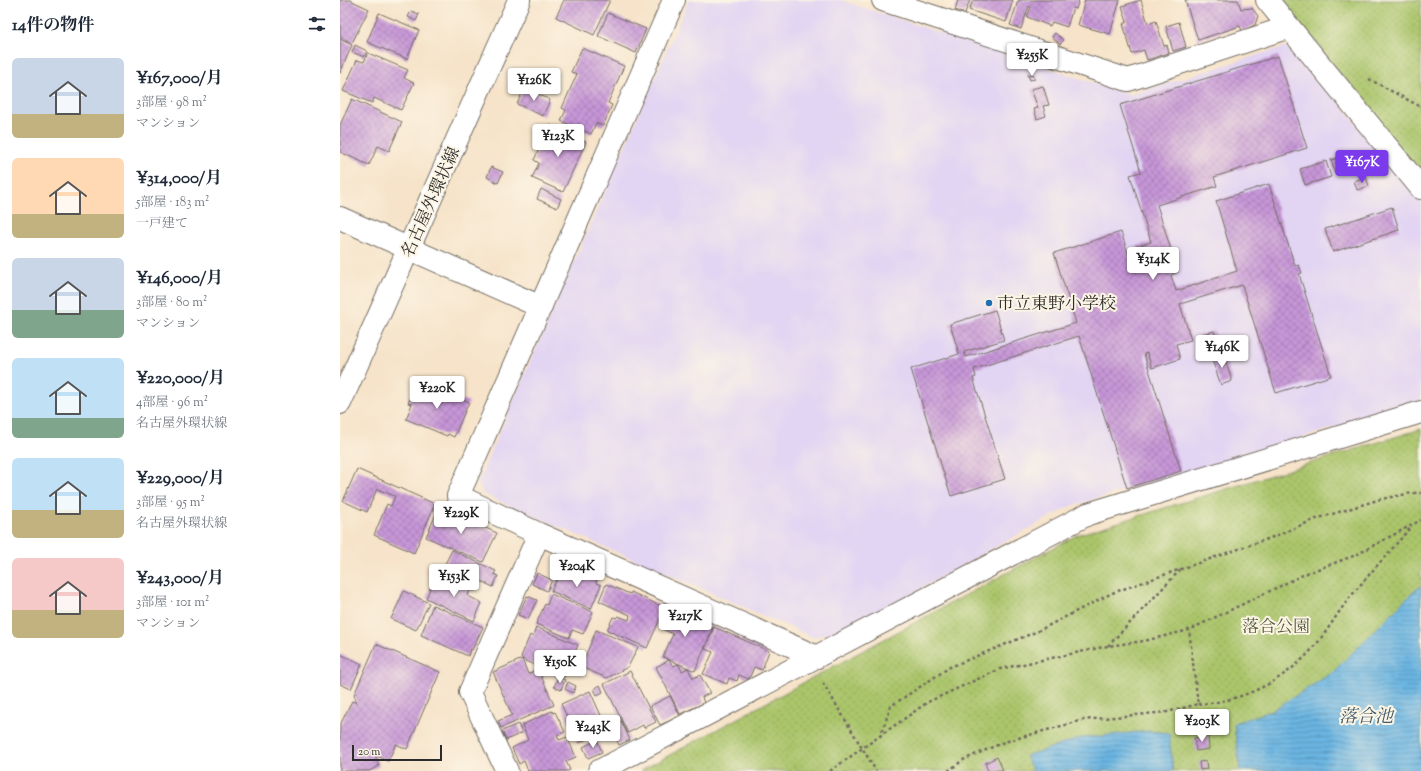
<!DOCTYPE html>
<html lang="ja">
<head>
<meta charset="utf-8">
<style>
  body { margin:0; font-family:"Sorts Mill Goudy","Noto Serif JP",serif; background:#f2f2f3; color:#1f2937; height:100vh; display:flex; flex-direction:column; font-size:15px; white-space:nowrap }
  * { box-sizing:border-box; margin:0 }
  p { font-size:13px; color:#747a83 }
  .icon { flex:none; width:22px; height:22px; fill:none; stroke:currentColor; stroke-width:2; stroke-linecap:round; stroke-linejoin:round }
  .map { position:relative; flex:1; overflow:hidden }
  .panel { display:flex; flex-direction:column; background:#fff; width:340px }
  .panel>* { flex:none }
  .scale { position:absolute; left:12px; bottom:10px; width:90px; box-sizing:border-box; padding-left:4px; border:2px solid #2b2b2b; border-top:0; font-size:11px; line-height:14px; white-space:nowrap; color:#2b2b2b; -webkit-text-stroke:3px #fcf5e5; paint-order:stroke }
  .price { position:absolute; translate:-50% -34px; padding:0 9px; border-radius:4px; background:#fff; color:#222; font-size:13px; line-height:26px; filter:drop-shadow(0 1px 2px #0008) }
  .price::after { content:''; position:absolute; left:50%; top:24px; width:12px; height:9px; margin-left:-6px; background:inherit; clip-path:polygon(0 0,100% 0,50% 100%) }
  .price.active { background:#7c3aed; color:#fff }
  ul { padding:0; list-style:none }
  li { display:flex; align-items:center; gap:12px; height:100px; padding:0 12px }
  li span { display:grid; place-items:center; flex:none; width:112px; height:80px; border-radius:6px; color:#555 }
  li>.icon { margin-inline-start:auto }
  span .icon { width:48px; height:48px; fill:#fffc; stroke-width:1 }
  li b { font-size:17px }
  h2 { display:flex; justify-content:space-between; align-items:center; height:48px; padding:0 12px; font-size:17px }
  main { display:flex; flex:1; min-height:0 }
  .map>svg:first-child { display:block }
  .built { fill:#e2d4f3 }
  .grass { fill:url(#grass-dots); stroke:#6a784b }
  .water { fill:url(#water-rules); stroke:#4a7086 }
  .building { fill:url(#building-cross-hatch) }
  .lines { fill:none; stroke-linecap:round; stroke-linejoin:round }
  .minor-casing { stroke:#726b62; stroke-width:24 }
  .secondary-casing { stroke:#726b62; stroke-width:24 }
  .path { stroke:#726b62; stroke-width:2.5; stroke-dasharray:3 3; stroke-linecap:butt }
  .minor { stroke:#fff; stroke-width:22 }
  .secondary { stroke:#fff; stroke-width:22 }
  .poi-dot { fill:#1f6fb2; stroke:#fcf5e5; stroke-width:1.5 }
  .labels { text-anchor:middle; stroke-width:4; stroke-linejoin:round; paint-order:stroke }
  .street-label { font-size:17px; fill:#2b2b2b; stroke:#fcf5e5 }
  .poi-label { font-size:17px; fill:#2b2b2b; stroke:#fcf5e5; text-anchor:start }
  .park-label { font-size:17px; fill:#51593e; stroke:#fcf5e5 }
  .water-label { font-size:18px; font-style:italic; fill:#415b6b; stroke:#fcf5e5 }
</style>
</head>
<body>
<main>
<section class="panel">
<h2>14件の物件<svg class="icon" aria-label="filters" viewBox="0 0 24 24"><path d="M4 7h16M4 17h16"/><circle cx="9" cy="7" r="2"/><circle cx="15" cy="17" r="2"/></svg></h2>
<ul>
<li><span style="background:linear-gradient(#c9d6e8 70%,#c2b280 0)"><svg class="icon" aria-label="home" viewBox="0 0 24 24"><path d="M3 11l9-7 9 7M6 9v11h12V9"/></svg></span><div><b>¥167,000/月</b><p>3部屋 · 98 m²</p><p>マンション</p></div></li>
<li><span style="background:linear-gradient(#ffd9b3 70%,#c2b280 0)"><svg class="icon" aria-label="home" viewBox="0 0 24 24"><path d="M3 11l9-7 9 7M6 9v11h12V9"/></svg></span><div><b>¥314,000/月</b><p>5部屋 · 183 m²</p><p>一戸建て</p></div></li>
<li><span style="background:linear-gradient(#c9d6e8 65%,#7fa58c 0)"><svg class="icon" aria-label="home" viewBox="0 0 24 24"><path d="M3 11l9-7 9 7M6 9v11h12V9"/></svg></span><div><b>¥146,000/月</b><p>3部屋 · 80 m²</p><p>マンション</p></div></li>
<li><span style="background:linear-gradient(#bfe0f5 75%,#7fa58c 0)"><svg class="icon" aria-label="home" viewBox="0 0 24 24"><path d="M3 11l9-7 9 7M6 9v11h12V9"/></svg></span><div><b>¥220,000/月</b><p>4部屋 · 96 m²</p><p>名古屋外環状線</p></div></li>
<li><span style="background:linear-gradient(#bfe0f5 65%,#c2b280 0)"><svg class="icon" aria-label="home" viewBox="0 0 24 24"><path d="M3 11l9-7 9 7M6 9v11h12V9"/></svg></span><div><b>¥229,000/月</b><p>3部屋 · 95 m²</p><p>名古屋外環状線</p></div></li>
<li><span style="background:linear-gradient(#f6c9c9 65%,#c2b280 0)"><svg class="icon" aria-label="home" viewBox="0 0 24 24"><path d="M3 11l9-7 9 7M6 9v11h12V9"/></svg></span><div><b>¥243,000/月</b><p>3部屋 · 101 m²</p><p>マンション</p></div></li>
</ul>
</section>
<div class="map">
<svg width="1081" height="771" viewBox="0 0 1081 771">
  <defs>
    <pattern id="grass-dots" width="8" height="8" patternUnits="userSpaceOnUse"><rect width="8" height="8" fill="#aac56b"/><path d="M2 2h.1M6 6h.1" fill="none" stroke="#92a95d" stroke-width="1.8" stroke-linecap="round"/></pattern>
    <pattern id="water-rules" width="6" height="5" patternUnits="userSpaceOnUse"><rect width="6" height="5" fill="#6ab5e2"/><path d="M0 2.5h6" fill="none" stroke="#5793b7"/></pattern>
    <pattern id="building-cross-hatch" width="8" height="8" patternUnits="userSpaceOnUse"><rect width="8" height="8" fill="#c796d8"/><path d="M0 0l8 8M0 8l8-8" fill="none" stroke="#a27baf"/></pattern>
  </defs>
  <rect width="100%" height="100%" fill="#fcf5e5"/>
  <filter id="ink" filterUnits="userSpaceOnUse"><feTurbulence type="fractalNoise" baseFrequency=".025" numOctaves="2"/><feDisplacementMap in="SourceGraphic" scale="8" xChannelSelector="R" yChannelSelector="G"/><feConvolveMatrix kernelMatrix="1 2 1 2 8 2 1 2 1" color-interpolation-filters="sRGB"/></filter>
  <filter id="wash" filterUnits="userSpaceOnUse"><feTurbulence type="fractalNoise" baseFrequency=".012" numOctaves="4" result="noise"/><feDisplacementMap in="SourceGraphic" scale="16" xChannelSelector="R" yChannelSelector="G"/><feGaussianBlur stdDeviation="0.9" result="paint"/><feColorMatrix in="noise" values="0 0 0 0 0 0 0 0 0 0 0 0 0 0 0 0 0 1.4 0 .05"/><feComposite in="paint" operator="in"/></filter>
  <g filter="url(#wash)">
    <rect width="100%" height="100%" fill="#f6e3c9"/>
    <path class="built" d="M349,0H500L790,95L944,47L958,52L1081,203V402L728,507L509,628L473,637L143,494L138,481Z"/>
    <path class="grass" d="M941,0H1081V174Z
      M1081,429V771H300L737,535Z"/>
    <path class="water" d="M1081,586V771H900L894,723L931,711L992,673L1072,593Z
      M808,731L829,733L833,771H693L685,756L742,738Z"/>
    <g id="blocks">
      <path class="building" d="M0,0H10L29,9L12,43L0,37Z
        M224,0H270L254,35L216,17Z
        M618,0H630L625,13L615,10Z
        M633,0H673L666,22L629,10Z
        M681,0H739L736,9L733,8L727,27L712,22L710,26L687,17L691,7L689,6L681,29L670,25L678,1Z
        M745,0H780L770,34L738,25Z
        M801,0L808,24L816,21L824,46L827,45L829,53L807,60L804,50L792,54L783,24L787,22L782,6Z
        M845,0H898L901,9L912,8L918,16L915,25L902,31L900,26L858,40Z
        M71,11L79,14L76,21L68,17Z
        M39,13L79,30L67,59L27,42Z
        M268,13L306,29L296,53L258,36Z
        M839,22L846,47L833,51L826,26Z
        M715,33L724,40L720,44L712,37Z
        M0,39L12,45L0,73Z
        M15,45L27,51L24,57L12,52Z
        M242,48L284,66L268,103L272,105L263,126L256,123L251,134L221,121L226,110L222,108L237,74L231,72Z
        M28,53L68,70L64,78L74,83L61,110L34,98L32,103L3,91L17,60L24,62Z
        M938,56L967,148L874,177L877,186L817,205L838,272L831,275L836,291L897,271L876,201L929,184L955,266L959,265L962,273L959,274L991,376L936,393L902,285L840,304L851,340L836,344L840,359L812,368L807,353L804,354L841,471L787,488L739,336L634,369L636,377L633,378L665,479L611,496L571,369L619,354L610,324L655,310L664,340L624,352L626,357L736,323L714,253L781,232L792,265L802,262L797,246L811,242L790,175L801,172L780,105Z
        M693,74L695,79L690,80L688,75Z
        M703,86L709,105L703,106L706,116L697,119L694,109L698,108L691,89Z
        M185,87L210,100L203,116L177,104Z
        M12,99L62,122L49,151L38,146L29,165L0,152V125Z
        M210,125L246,142L223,192L192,178L199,163L194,160Z
        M1018,152L1022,165L995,173L991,160Z
        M986,161L991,177L965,185L960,169Z
        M151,167L163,172L158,183L147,177Z
        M1026,177L1029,186L1017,190L1014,181Z
        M201,189L221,199L217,208L197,199Z
        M1052,207L1059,230L993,252L985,229Z
        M874,331L879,347L865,351L860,335Z
        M883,353L892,381L881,385L871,357Z
        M82,383L129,402L114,437L108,434L107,436L66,419L72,404L68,403L72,393L77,394Z
        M17,469L95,504L74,553L34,535L47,504L51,506L55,496L37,489L27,512L3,501Z
        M99,507L157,533L143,562L86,537Z
        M112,550L156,571L154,574L158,576L153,587L139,580L134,591L100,574Z
        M227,567L257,580L256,583L261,585L251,609L211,591L218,577L222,579Z
        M197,573L212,580L207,591L192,584Z
        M96,575L130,590L128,596L142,603L134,621L86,598Z
        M266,584L290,594L291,592L325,608L307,648L267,630L273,617L277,618L278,616L289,620L290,615L259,601Z
        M64,591L89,603L76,630L51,619Z
        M211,594L253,612L243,634L232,630L229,638L196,624L205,604L207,605Z
        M187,596L197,600L188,619L178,615Z
        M93,605L143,627L132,650L130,649L128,656L81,635Z
        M329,606L342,611L341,614L373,627L355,671L323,657L333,634L320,628Z
        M196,627L238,645L224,677L185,661L181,657L190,635L193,637Z
        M374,627L429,651L422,670L414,667L409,679L399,675L397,681L389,678L387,684L363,674L373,652L365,649Z
        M256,630L298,647L288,667L267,678L241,667Z
        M36,644L100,672L67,749L56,744L48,761L35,755L39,766L29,771H0V725L12,701L17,703L14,695Z
        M0,654L22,664L11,689L0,684Z
        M182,659L188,674L198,669L214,705L161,728L158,721L172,715L153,672Z
        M329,660L333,666L338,664L342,671L348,668L353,678L360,675L370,693L362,697L364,703L340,714L316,667Z
        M290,671L316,722L304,728L303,725L288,733L264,684Z
        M218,677L225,680L221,690L214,687Z
        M228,682L236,686L233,693L225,689Z
        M260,685L263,692L257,695L254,689Z
        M250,691L267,729L239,743L221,704Z
        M330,696L340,716L320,725L310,706Z
        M212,711L213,713L215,712L225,732L217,735L219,740L227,737L236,757L226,761L230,770L228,771H188L184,761L179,764L172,748L188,740L182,725Z
        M854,720H862L863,727L856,728Z
        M281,721L290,740L279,745L270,726Z
        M178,724L182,733L166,740L162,731Z
        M868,736L869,749L856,751L854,738Z
        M257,740L262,752L248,758L243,747Z
        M657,757L663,770L648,771L645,763Z
        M866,761L867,769L860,770L859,762Z"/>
    </g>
  </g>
  <g filter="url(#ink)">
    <use href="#blocks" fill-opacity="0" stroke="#726b62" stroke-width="1"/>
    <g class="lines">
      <g class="minor-casing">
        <path id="minor" d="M334,0L118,496L199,534L477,657
          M543,0L788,80L949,27
          M927,0L1081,188
          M0,218L201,307
          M167,771L130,692L199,534
          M259,771L748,514L1081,412"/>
      </g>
      <g class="secondary-casing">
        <path id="secondary" d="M0,403L179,0"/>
      </g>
      <path class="path" d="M1029,79L1081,107
        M768,646L840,570
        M483,683L536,771
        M858,704C902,702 945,681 974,647C985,634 994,619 1004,605C1025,578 1049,553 1071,527
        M540,737L551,706L610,667L698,631L772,593L933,537L976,519L1041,499L1072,493H1081
        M490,771L588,702L660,669L768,646L804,641L849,630L967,573L1016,555L1081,520
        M608,771L623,760L664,742L707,730L743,720L827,712L858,704L849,630"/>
      <use href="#minor" class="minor"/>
      <use href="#secondary" class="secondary"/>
    </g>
  </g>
  <circle class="poi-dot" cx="649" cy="303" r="4"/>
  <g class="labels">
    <g class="street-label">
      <text transform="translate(90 202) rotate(-66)" y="6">名古屋外環状線</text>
    </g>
    <g class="poi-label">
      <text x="657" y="309">市立東野小学校</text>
    </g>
    <g class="park-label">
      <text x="936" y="632">落合公園</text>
    </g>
    <g class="water-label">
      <text x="1026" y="722">落合池</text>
    </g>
  </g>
</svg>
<div class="scale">20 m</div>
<b class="price" style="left:692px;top:77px">¥255K</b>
<b class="price" style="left:194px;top:102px">¥126K</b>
<b class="price" style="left:218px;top:158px">¥123K</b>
<b class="price active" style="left:1022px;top:184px">¥167K</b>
<b class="price" style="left:813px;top:281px">¥314K</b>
<b class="price" style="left:882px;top:369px">¥146K</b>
<b class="price" style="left:97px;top:410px">¥220K</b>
<b class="price" style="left:121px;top:535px">¥229K</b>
<b class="price" style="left:237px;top:588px">¥204K</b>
<b class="price" style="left:114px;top:598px">¥153K</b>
<b class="price" style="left:345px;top:638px">¥217K</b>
<b class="price" style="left:220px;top:684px">¥150K</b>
<b class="price" style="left:862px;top:743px">¥203K</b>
<b class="price" style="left:253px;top:749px">¥243K</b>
</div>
</main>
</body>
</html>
